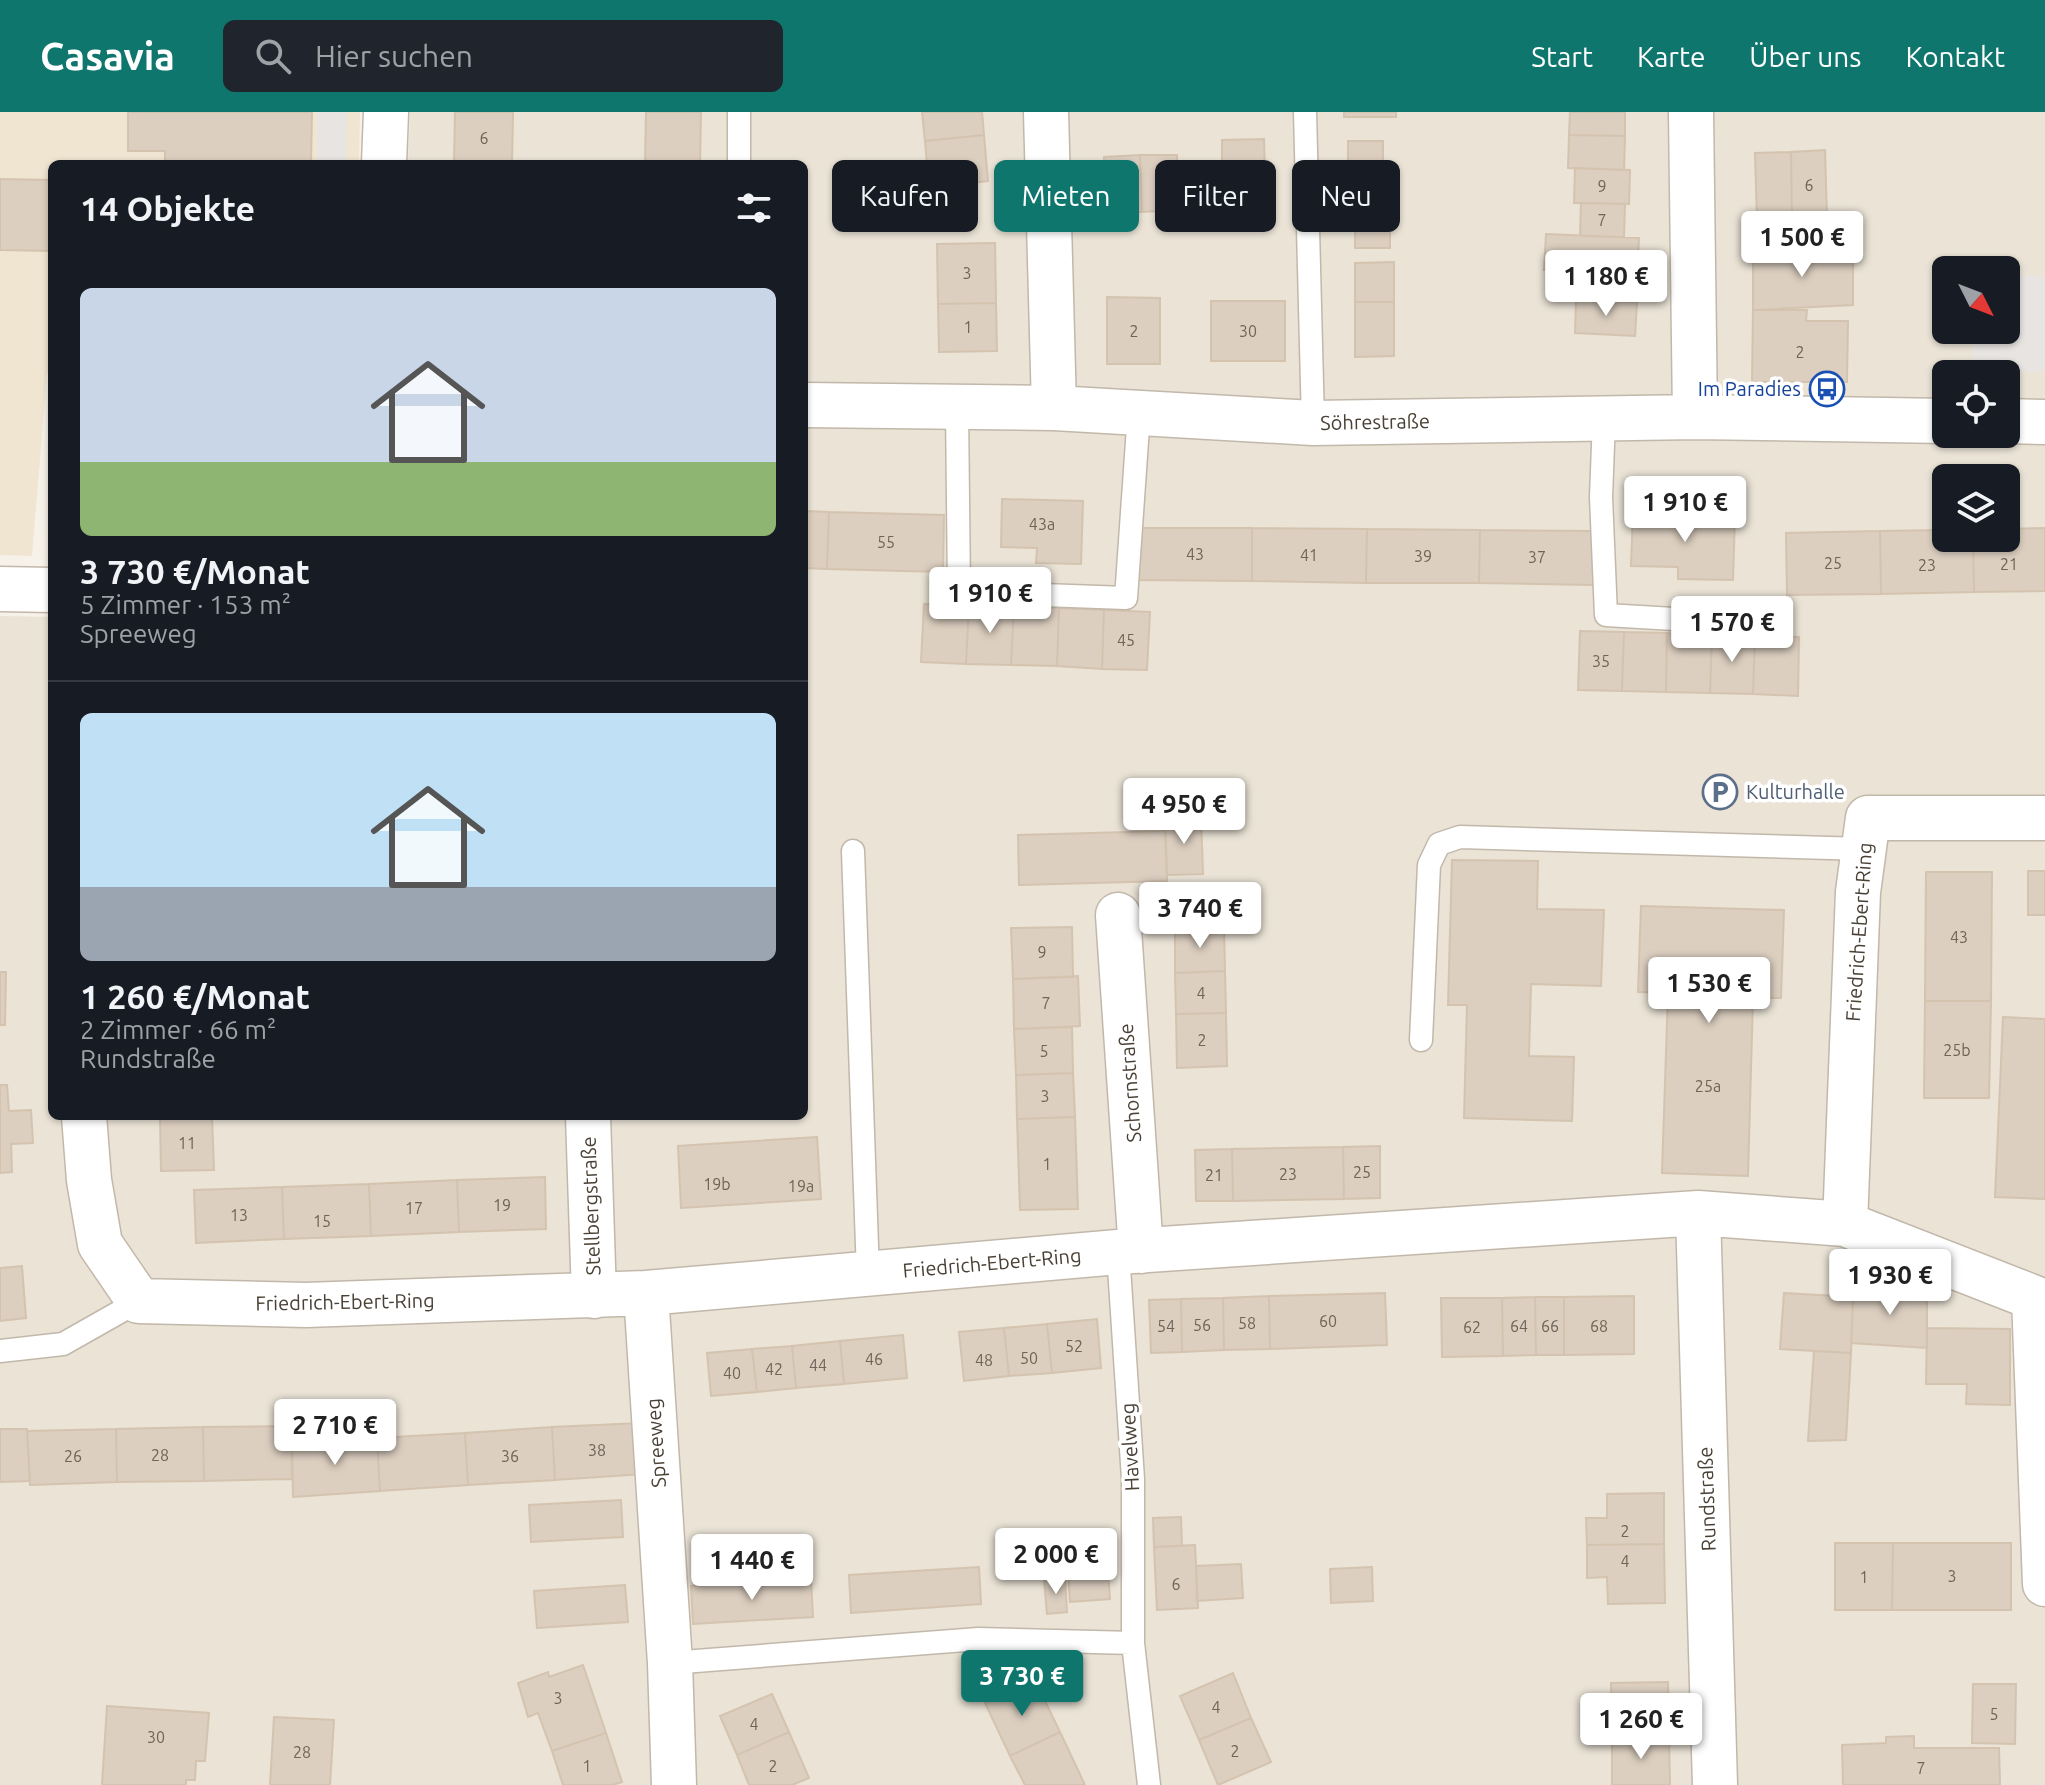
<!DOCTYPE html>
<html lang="de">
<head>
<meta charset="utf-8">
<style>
  body { margin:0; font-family:Ubuntu,sans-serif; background:#20242c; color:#f1f3f6; height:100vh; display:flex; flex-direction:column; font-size:30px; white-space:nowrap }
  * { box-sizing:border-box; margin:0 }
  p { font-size:26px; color:#9ea1a6 }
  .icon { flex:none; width:44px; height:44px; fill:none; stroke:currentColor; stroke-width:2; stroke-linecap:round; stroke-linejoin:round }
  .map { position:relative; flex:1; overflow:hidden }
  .sheet { position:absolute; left:48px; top:48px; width:760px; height:960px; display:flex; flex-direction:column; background:#171b24; border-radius:12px; box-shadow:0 2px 6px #0004 }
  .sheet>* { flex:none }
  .guide { position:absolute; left:832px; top:48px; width:760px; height:72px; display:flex; gap:16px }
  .needle { width:52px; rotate:132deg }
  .fabs { position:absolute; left:1932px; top:144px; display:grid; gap:16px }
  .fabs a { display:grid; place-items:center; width:88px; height:88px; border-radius:12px; background:#171b24; box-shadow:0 2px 6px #0004; font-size:40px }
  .price { position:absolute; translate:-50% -68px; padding:0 18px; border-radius:8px; background:#fff; color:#222; font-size:26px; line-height:52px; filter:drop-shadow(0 2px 4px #0008) }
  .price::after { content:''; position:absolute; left:50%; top:48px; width:24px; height:18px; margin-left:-12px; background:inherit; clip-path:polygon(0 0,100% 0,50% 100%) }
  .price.selected { background:#0f766e; color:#fff }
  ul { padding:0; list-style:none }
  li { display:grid; align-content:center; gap:16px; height:424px; padding:0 32px }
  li+li { border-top:2px solid #363941 }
  li span { display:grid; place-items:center; height:248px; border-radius:12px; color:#555 }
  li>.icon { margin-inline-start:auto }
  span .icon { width:144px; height:144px; fill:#fffc; stroke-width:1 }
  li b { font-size:34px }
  h2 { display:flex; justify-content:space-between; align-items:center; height:96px; padding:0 32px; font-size:34px }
  .pill { padding:0 28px; border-radius:12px; background:#171b24; box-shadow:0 2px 6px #0004; font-size:28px; line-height:72px }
  .pill.selected { background:#0f766e; color:#fff }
  header { display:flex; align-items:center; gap:48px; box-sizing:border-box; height:112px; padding:0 40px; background:#0f766e; color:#fff }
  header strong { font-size:38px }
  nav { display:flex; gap:44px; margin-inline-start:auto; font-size:28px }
  .search { width:560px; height:72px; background:#20242c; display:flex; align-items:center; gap:20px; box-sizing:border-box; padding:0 28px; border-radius:12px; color:#9ea1a6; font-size:30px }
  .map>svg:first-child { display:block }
  .residential { fill:#eae3d6; fill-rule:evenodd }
  .education { fill:#f0e5d1 }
  .parking { fill:#e7e4e1 }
  .building { fill:#dccfc0; stroke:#d4c3af; stroke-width:2 }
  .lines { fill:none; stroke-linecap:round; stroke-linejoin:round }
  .lane-casing { stroke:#c2b8aa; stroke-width:25 }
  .street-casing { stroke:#c2b8aa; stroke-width:47 }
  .lane { stroke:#fff; stroke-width:22 }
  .street { stroke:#fff; stroke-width:44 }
  .labels { text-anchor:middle; stroke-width:7; stroke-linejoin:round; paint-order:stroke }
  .number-label { font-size:16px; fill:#6e6458 }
  .transit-label { font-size:20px; fill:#164399; stroke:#fff; text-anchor:end }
  .street-label { font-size:20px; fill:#4a4136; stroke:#fff }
  .service-label { font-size:20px; fill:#4e5e75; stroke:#fff; text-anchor:start }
</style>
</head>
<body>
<header>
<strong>Casavia</strong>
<div class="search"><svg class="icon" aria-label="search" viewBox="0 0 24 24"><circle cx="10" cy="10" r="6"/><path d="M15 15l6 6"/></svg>Hier suchen</div>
<nav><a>Start</a><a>Karte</a><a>Über uns</a><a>Kontakt</a></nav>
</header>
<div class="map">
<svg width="2045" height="1673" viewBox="0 0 2045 1673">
  <rect width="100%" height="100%" fill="#f6f1e9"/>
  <path class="residential" d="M410,0H2045V1673H0V504L52,505V1004H804V52H408ZM1946,158H2006V218H1946ZM1946,262H2006V322H1946ZM1946,366H2006V426H1946Z"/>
  <path class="education" d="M0,0H360L359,52H52V258L47,262L32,444L0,443Z"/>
  <path class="parking" d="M317,0H347L346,52H317Z
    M2006,163L2045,164V260L1973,258L1974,218H2006Z"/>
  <path class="building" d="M128,0H312L311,52H165V39H128Z
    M455,0H513L512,52H454Z
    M646,0H701L700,52H645Z
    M922,0H982L984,23L925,29Z
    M1344,0H1396V5H1344Z
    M1570,0H1625V24L1569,23Z
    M984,23L988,69L929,75L925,29Z
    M1569,23L1625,24L1624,58L1568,56Z
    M1264,27L1265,63L1222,64V28Z
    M1348,29H1383V69H1348Z
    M1825,38L1827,106L1792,108L1791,40Z
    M1791,40L1792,108L1757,109L1755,41Z
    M1140,43L1142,100H1106L1104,45Z
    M1140,43H1177L1179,98L1142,100Z
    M1575,56L1630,58L1629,92L1574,91Z
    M0,67L52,68V139L0,138Z
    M1399,83V103H1349V84Z
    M1581,91L1625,92L1624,125L1580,124Z
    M1355,116H1390V136H1355Z
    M1546,122L1639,126L1637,166L1579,165V158H1544Z
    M995,131L996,191L938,192L937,132Z
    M1807,139H1853V193L1753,198V140Z
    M1394,150V190H1355V151Z
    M1577,165L1637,166V190L1576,188Z
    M1107,185L1160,186V252H1107Z
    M1576,188L1637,190L1635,224L1575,221Z
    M1211,189H1285V249H1211Z
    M1355,190H1394V244L1355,245Z
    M996,191L997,239L939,240L938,192Z
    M1753,198H1807L1806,209H1848L1847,270H1752Z
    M1002,387L1083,389L1081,452L1036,451L1037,436L1001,435Z
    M804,399L829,400L827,457L804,456Z
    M829,400L944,403L943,460L827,457Z
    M1633,400L1735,403L1733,468L1678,467V455L1631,454Z
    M1139,416H1252V469L1138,468Z
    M1252,416L1367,417L1366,471L1252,469Z
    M2045,416V479L1974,480L1973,426H2006V417Z
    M1367,417L1480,418L1479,471H1366Z
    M1480,418L1594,419L1593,473L1479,471Z
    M1946,418V426H1973L1974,480L1881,482L1880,419Z
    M1880,419L1881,482L1787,483L1786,421Z
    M924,492L969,493L966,552L921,550Z
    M969,493L1014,495L1011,553L966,552Z
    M1014,495L1059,496L1057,554L1011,553Z
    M1059,496L1104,498L1102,557L1057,554Z
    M1104,498L1150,500L1147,558L1102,557Z
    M1580,519L1624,520L1622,579L1578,578Z
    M1624,520L1667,521L1666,580L1622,579Z
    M1667,521L1712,522L1710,581L1666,580Z
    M1712,522L1755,524L1753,582L1710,581Z
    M1755,524L1799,525L1798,584L1753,582Z
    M1201,705L1203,762L1167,763L1165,706Z
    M1165,719L1167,769L1019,773L1018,723Z
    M1452,748L1538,749L1537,797L1604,798L1601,874L1531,872L1529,944L1574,945L1572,1009L1464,1006L1467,893H1448Z
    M2028,759H2045V803H2028Z
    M1926,760H1992L1991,889H1925Z
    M1641,794L1784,798L1781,886H1753L1748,1064L1662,1061L1668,881L1638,880Z
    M1072,815L1073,865L1013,867L1011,816Z
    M1224,815L1225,859L1175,861V816Z
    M1225,859L1226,901L1176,902L1175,861Z
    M0,860H6L5,913H0Z
    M1078,864L1080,914L1014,917L1013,867Z
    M1925,889H1991L1989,986H1924Z
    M1226,901L1227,954L1177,956L1176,902Z
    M2003,905L2045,907V1087L1995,1085Z
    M1072,915L1073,961L1016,963L1014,917Z
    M1073,961L1075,1005L1017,1007L1016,963Z
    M0,973H7L9,999L31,998L33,1031L11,1032L12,1060L0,1061Z
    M160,1004H212L214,1058L161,1059Z
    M1075,1005L1078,1097L1020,1098L1017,1007Z
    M817,1025L821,1087L681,1096L678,1034Z
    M1380,1034V1086L1344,1087L1343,1035Z
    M1343,1035L1344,1087L1233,1089L1232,1037Z
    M1232,1037L1233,1089H1196L1195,1038Z
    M545,1065L546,1117L459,1120L457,1068Z
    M457,1068L459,1120L371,1124L369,1072Z
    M369,1072L371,1124L284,1127L282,1075Z
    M282,1075L284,1127L196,1131L194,1078Z
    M22,1154L26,1206L0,1209V1156Z
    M1854,1174L1927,1178V1236L1851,1231Z
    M1385,1181L1387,1233L1270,1237L1269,1184Z
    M1784,1181L1853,1185L1851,1241L1780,1237Z
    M1269,1184L1270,1237L1224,1238L1223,1186Z
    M1634,1184V1242L1564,1243V1185Z
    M1535,1185H1564V1243H1536Z
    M1535,1185L1536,1243L1503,1244L1502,1186Z
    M1223,1186L1224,1238L1182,1240L1181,1187Z
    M1441,1186H1502L1503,1244L1442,1245Z
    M1181,1187L1182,1240L1151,1241L1149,1188Z
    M1097,1207L1101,1256L1052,1261L1047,1212Z
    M1047,1212L1052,1261L1009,1264L1004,1216Z
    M1004,1216L1009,1264L964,1269L959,1220Z
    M1927,1216L2010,1217V1293L1966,1292L1967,1272H1926Z
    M903,1223L907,1266L844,1272L840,1229Z
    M840,1229L844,1272L796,1276L792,1234Z
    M792,1234L796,1276L757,1280L752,1237Z
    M752,1237L757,1280L711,1284L707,1241Z
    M1814,1239L1851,1241L1846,1328L1808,1329Z
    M641,1311L643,1362L555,1368L552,1315Z
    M291,1314L292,1367L204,1369L203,1315Z
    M203,1315L204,1369L117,1370L116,1317Z
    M552,1315L555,1368L468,1373L465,1321Z
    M0,1317H27L30,1369L0,1370Z
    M116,1317L117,1370L30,1373L27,1319Z
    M465,1321L468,1373L380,1379L377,1326Z
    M377,1326L380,1379L293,1385L292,1331Z
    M1664,1381V1432L1587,1433L1586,1406H1607V1382Z
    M621,1388L623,1425L531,1430L529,1393Z
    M1181,1405L1182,1434L1154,1435L1153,1406Z
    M1835,1431H1893L1892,1498H1835Z
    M1893,1431H2011V1498H1892Z
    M1664,1432L1665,1491L1608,1492L1607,1465L1587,1466V1433Z
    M1195,1433L1198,1496L1157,1498L1154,1435Z
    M1107,1445L1110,1487L1070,1490L1067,1448Z
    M1241,1452L1243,1486L1197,1489L1196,1454Z
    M979,1455L981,1492L851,1501L849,1463Z
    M1372,1455L1373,1489L1331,1491L1330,1457Z
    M1065,1466L1067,1500L1047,1502L1044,1467Z
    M811,1467L813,1505L693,1512L691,1474Z
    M625,1473L628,1510L537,1516L534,1479Z
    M583,1553L606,1621L552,1639L538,1601L528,1605L518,1571L548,1560L549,1565Z
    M1233,1561L1251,1606L1199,1628L1180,1584Z
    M1035,1568L1060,1620L1010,1644L985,1591Z
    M1668,1570L1669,1624L1612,1626L1611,1571Z
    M1973,1572H2016L2015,1632L1972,1631Z
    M772,1582L789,1620L737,1643L720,1604Z
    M107,1594L209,1601L205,1649H196L195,1668H186V1673H102Z
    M274,1605L334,1608L330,1673H270Z
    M1251,1606L1271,1650L1218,1673L1199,1628Z
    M789,1620L809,1666L792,1673H749L737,1643Z
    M1060,1620L1085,1673H1025L1010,1644Z
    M606,1621L622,1670L612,1673H563L552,1639Z
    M1669,1624L1670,1673H1612V1626Z
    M1914,1624V1636H1999L2000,1673H1843L1842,1633L1886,1631V1625Z"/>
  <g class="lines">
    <g class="lane-casing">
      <path id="lane" d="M739,0V52
        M1305,0L1313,311
        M957,295L959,480L1126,486L1139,301
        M1604,307L1601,385L1606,503L1776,513
        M853,739L868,1162
        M1421,928L1429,753L1439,732L1460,725L1864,737
        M1118,1140L1133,1367V1531L1149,1673
        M0,1239L63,1232L139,1189
        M670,1551L978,1527L1133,1531"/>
    </g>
    <g class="street-casing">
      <path id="street" d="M1046,0L1054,296
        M1691,0L1695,305
        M384,52L386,0
        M804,293L1054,296L1313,311L1695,305L1946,309
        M2006,309L2045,310
        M0,477L52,478
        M1118,803L1141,1139
        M84,1004L89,1068L100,1132L139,1189L306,1193L646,1181L1118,1140L1698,1101L1845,1112L2045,1190
        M588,1004L594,1184
        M1698,1101L1715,1673
        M1845,1112L1858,780L1868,706H2045
        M646,1181L670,1551L674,1673
        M2034,1186L2045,1472"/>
    </g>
    <use href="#lane" class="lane"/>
    <use href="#street" class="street"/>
  </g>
  <defs>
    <g id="bus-ring" transform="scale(1.8)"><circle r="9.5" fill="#fff" stroke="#1a4fb4" stroke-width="1.5"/><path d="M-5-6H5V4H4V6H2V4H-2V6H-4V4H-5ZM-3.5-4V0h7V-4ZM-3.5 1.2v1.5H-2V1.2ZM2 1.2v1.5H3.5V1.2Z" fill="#1a4fb4"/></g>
    <g id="parking-ring" transform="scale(1.8)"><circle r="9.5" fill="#fff" stroke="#5c6f8a" stroke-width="1.5"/><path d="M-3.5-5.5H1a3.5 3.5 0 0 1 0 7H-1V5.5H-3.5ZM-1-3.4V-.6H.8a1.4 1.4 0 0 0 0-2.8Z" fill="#5c6f8a"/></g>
  </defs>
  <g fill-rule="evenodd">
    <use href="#bus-ring" x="1827" y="277"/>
    <use href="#parking-ring" x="1720" y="680"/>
  </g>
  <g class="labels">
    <g class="number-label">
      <text x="484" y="32">6</text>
      <text x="1809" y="79">6</text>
      <text x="1602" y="80">9</text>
      <text x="1602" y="114">7</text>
      <text x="967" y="167">3</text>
      <text x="968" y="221">1</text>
      <text x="1134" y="225">2</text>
      <text x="1248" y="225">30</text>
      <text x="1800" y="246">2</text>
      <text x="1042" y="418">43a</text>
      <text x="886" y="436">55</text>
      <text x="1195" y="448">43</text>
      <text x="1309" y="449">41</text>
      <text x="1423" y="450">39</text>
      <text x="1537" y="451">37</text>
      <text x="1833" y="457">25</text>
      <text x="2009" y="458">21</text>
      <text x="1927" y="459">23</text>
      <text x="1126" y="534">45</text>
      <text x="1601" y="555">35</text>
      <text x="1959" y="831">43</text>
      <text x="1042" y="846">9</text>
      <text x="1201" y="887">4</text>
      <text x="1046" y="897">7</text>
      <text x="1202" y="934">2</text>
      <text x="1957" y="944">25b</text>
      <text x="1044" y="945">5</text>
      <text x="1708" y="980">25a</text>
      <text x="1045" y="990">3</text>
      <text x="187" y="1037">11</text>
      <text x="1047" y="1058">1</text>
      <text x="1362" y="1066">25</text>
      <text x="1288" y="1068">23</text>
      <text x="1214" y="1069">21</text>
      <text x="717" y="1078">19b</text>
      <text x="801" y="1080">19a</text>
      <text x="502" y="1099">19</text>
      <text x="414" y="1102">17</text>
      <text x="239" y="1109">13</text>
      <text x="322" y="1115">15</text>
      <text x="1328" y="1215">60</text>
      <text x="1247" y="1217">58</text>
      <text x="1202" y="1219">56</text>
      <text x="1166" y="1220">54</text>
      <text x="1519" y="1220">64</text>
      <text x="1550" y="1220">66</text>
      <text x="1599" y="1220">68</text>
      <text x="1472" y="1221">62</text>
      <text x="1074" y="1240">52</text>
      <text x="1029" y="1252">50</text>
      <text x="874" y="1253">46</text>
      <text x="984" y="1254">48</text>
      <text x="818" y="1259">44</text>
      <text x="774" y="1263">42</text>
      <text x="732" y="1267">40</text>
      <text x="597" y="1344">38</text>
      <text x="160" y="1349">28</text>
      <text x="73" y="1350">26</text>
      <text x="510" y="1350">36</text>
      <text x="1625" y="1425">2</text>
      <text x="1625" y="1455">4</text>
      <text x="1952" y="1470">3</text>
      <text x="1864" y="1471">1</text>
      <text x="1176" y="1478">6</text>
      <text x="558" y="1592">3</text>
      <text x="1216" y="1601">4</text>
      <text x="1994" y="1608">5</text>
      <text x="754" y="1618">4</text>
      <text x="156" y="1631">30</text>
      <text x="1235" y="1645">2</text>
      <text x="302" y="1646">28</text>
      <text x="587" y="1660">1</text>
      <text x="773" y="1660">2</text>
      <text x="1921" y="1662">7</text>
    </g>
    <g class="transit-label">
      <text x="1801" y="284">Im Paradies</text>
    </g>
    <g class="street-label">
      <text transform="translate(1375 310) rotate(-1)" y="7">Söhrestraße</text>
      <text transform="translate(1859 820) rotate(-86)" y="7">Friedrich-Ebert-Ring</text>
      <text transform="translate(1130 971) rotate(-94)" y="7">Schornstraße</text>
      <text transform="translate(591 1094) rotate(-92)" y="7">Stellbergstraße</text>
      <text transform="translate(992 1151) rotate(-5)" y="7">Friedrich-Ebert-Ring</text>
      <text transform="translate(345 1190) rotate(-1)" y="7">Friedrich-Ebert-Ring</text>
      <text transform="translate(656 1331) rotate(-94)" y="7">Spreeweg</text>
      <text transform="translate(1130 1335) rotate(-93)" y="7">Havelweg</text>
      <text transform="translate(1707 1387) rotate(-92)" y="7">Rundstraße</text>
    </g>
    <g class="service-label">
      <text x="1746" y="687">Kulturhalle</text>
    </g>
  </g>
</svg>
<div class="fabs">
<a><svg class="needle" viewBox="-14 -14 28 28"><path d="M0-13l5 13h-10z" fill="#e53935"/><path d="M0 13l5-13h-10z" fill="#9ea1a6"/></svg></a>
<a><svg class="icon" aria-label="locate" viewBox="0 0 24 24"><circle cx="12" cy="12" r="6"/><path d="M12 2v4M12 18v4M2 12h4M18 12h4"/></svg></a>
<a><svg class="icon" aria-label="layers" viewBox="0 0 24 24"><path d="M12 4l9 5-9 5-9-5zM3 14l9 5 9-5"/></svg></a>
</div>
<b class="price" style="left:1802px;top:167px">1 500 €</b>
<b class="price" style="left:1606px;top:206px">1 180 €</b>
<b class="price" style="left:1685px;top:432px">1 910 €</b>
<b class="price" style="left:990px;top:523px">1 910 €</b>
<b class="price" style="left:1732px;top:552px">1 570 €</b>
<b class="price" style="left:1184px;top:734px">4 950 €</b>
<b class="price" style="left:1200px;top:838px">3 740 €</b>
<b class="price" style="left:1709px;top:913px">1 530 €</b>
<b class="price" style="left:1890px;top:1205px">1 930 €</b>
<b class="price" style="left:335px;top:1355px">2 710 €</b>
<b class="price" style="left:1056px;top:1484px">2 000 €</b>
<b class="price" style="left:752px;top:1490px">1 440 €</b>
<b class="price selected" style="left:1022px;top:1606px">3 730 €</b>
<b class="price" style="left:1641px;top:1649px">1 260 €</b>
<div class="guide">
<a class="pill">Kaufen</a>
<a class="pill selected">Mieten</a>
<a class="pill">Filter</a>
<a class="pill">Neu</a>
</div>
<section class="sheet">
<h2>14 Objekte<svg class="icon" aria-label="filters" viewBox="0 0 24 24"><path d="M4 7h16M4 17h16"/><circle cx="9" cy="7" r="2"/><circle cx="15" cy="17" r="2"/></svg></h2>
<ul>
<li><span style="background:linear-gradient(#c9d6e8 70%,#8fb573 0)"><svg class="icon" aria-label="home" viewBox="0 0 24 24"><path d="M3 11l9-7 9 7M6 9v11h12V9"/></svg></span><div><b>3 730 €/Monat</b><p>5 Zimmer · 153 m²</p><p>Spreeweg</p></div></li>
<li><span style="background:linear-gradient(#bfe0f5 70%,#9aa5b1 0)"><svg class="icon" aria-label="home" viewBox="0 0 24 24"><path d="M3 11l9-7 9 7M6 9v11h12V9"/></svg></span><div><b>1 260 €/Monat</b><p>2 Zimmer · 66 m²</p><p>Rundstraße</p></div></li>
</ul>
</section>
</div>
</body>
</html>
